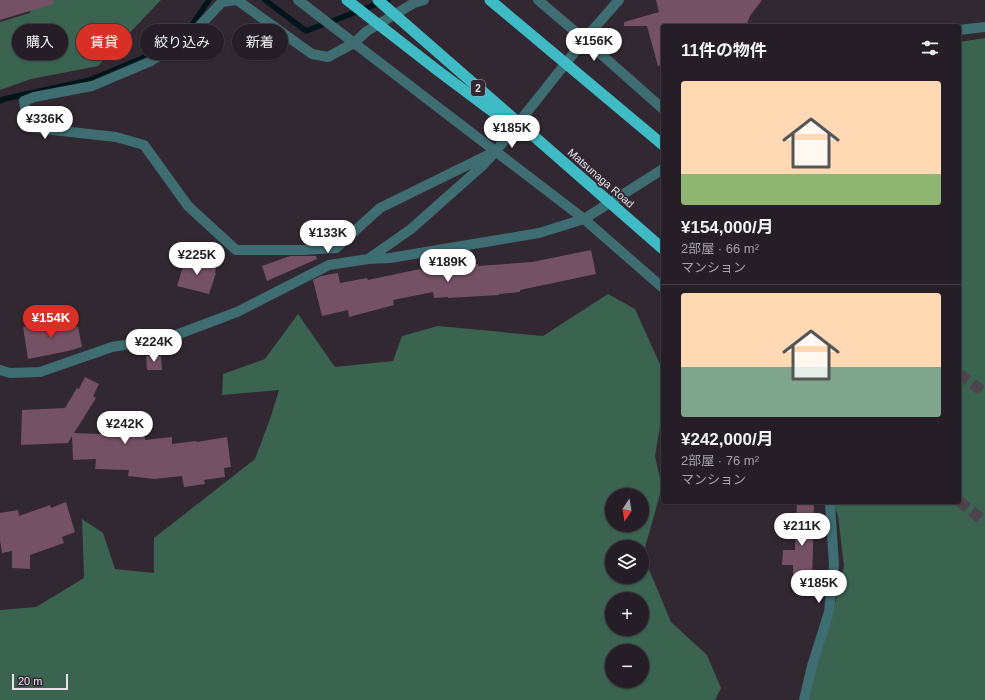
<!DOCTYPE html>
<html lang="ja">
<head>
<meta charset="utf-8">
<style>
  body { margin:0; font-family:Arial,"Noto Sans JP",sans-serif; background:#322b32; color:#f1f3f6; height:100vh; display:flex; flex-direction:column; font-size:15px; white-space:nowrap }
  * { box-sizing:border-box; margin:0 }
  p { font-size:13px; color:#a4a2a7 }
  .icon { flex:none; width:22px; height:22px; fill:none; stroke:currentColor; stroke-width:2; stroke-linecap:round; stroke-linejoin:round }
  .map { position:relative; flex:1; overflow:hidden }
  .side { position:absolute; left:661px; top:24px; width:300px; height:480px; display:flex; flex-direction:column; background:#261e26; border-radius:4px; box-shadow:0 1px 3px #0004,0 0 0 1px #423c43 }
  .side>* { flex:none }
  .guide { position:absolute; left:12px; top:24px; width:380px; height:36px; display:flex; gap:8px }
  .needle { width:26px; rotate:192deg }
  .tools { position:absolute; left:605px; top:488px; display:grid; gap:8px }
  .tools a { display:grid; place-items:center; width:44px; height:44px; border-radius:50%; background:#261e26; box-shadow:0 1px 3px #0004,0 0 0 1px #423c43; font-size:20px }
  .scale { position:absolute; left:12px; bottom:10px; width:56px; box-sizing:border-box; padding-left:4px; border:2px solid #e8e1e8; border-top:0; font-size:11px; line-height:14px; white-space:nowrap; color:#e8e1e8; -webkit-text-stroke:3px #322832; paint-order:stroke }
  .price { position:absolute; translate:-50% -34px; padding:0 9px; border-radius:14px; background:#fff; color:#222; font-size:13px; line-height:26px; filter:drop-shadow(0 1px 2px #0008) }
  .price::after { content:''; position:absolute; left:50%; top:24px; width:12px; height:9px; margin-left:-6px; background:inherit; clip-path:polygon(0 0,100% 0,50% 100%) }
  .price.on { background:#d93025; color:#fff }
  ul { padding:0; list-style:none }
  li { display:grid; align-content:center; gap:8px; height:212px; padding:0 20px }
  li+li { border-top:1px solid #423c43 }
  li span { display:grid; place-items:center; height:124px; border-radius:4px; color:#555 }
  li>.icon { margin-inline-start:auto }
  span .icon { width:72px; height:72px; fill:#fffc; stroke-width:1 }
  li b { font-size:17px }
  h2 { display:flex; justify-content:space-between; align-items:center; height:48px; padding:0 20px; font-size:17px }
  .pill { padding:0 14px; border-radius:18px; background:#261e26; box-shadow:0 1px 3px #0004,0 0 0 1px #423c43; font-size:14px; line-height:36px }
  .pill.on { background:#d93025; color:#fff }
  .map>svg:first-child { display:block }
  .forest { fill:#3a6350; fill-rule:evenodd }
  .lines { fill:none; stroke-linecap:round; stroke-linejoin:round }
  .stream { stroke:#00141b; stroke-width:5.5 }
  .building { fill:#755164 }
  .trunk-tunnel { stroke:#4d444d; stroke-width:11; stroke-dasharray:11 5.5; stroke-linecap:butt }
  .minor { stroke:#3e6d72; stroke-width:10 }
  .trunk-bridge { stroke:#3ebbc5; stroke-width:11 }
  .labels { text-anchor:middle; stroke-width:4; stroke-linejoin:round; paint-order:stroke }
  .shield { fill:#322832; stroke:#b1aab1; stroke-width:1 }
  .shield-label { font-size:10px; font-weight:bold; fill:#e8e1e8 }
  .street-label { font-size:11px; fill:#e8e1e8; stroke:#322832 }
</style>
</head>
<body>
<div class="map">
<svg width="985" height="700" viewBox="0 0 985 700">
  <rect width="100%" height="100%" fill="#322832"/>
  <path class="forest" d="M29,0H161L98,66L31,79L0,90V22L30,13Z
    M985,38V700H807L832,616L844,566L838,516L833,502H959V42Z
    M608,294L635,309L663,371V409L655,456L662,487L643,555L671,622L707,655L721,688L715,700H0V610L36,607L84,578L82,519L103,533L115,569L154,573V538L255,459L271,416L279,390L222,395L223,374L265,359L298,314L335,367L393,361L402,336L438,326L543,336ZM612,495H642V525H612ZM612,547H642V577H612ZM612,599H642V629H612ZM612,651H642V681H612Z"/>
  <g class="lines">
    <path class="stream" d="M265,0L306,31L388,0
      M0,101L4,99L90,80L159,51L192,25L209,0"/>
  </g>
  <path class="building" d="M0,0H53V4L0,20Z
    M656,0H762L750,16L746,26H663V65L658,66L647,26H624V22L659,12Z
    M591,250L596,274L520,290V292L499,294V295L448,298V297L434,298L433,292L393,300L394,305L349,317L348,310L322,316L313,280L321,276L338,273L340,283L367,278L368,280L420,269V270L464,267L463,265L478,264V266L532,262Z
    M290,256H316L317,259L267,281L262,266Z
    M186,257L216,267L215,273H216L209,294L177,286Z
    M63,320L78,327L82,347L68,351L28,359L23,327Z
    M146,356H161L162,370H147Z
    M85,377L99,384L93,396L96,398L74,433L124,435V431L145,432V440L172,437V444L196,441L197,442L227,437L231,467L224,468L225,477L204,480L205,484L184,487L182,476L154,479L128,476L129,470L95,469L96,459L73,460L72,436L68,443L21,445L22,410L65,408L77,388L79,389Z
    M66,502L75,532L62,537L64,543L30,555V569L12,568V551L2,553L0,540V513L18,510L19,516L50,505L51,508Z
    M797,502H814L812,588L793,587V565H782L783,550H795Z"/>
  <g class="lines">
    <path class="trunk-tunnel" d="M959,374L985,393
      M959,501L985,522"/>
    <path class="minor" d="M298,0L584,219L663,288
      M424,0L414,3L367,31L354,43L328,57L312,54L237,0L222,2L186,40L149,62L92,86L34,97L24,101L26,114L35,128L116,137L144,145L188,206L236,250H303L336,248L380,208L496,151
      M538,0L585,40L663,109
      M959,30L985,27
      M368,259L411,229L482,166L496,151L589,34L619,0
      M0,370L10,373L40,372L112,347L168,338L237,312L329,265L368,259L390,258L539,233L584,219L663,169
      M804,700L812,666L829,612L834,565L830,504L829,502"/>
    <path class="trunk-bridge" d="M347,0L437,70L512,126
      M378,0L663,249
      M490,0L663,145"/>
  </g>
  <g class="labels">
    <rect class="shield" x="471" y="80" width="14" height="16" rx="3"/>
    <g class="shield-label">
      <text x="478" y="92">2</text>
    </g>
    <g class="street-label">
      <text transform="translate(601 178) rotate(41)" y="4">Matsunaga Road</text>
    </g>
  </g>
</svg>
<div class="tools">
<a><svg class="needle" viewBox="-14 -14 28 28"><path d="M0-13l5 13h-10z" fill="#e53935"/><path d="M0 13l5-13h-10z" fill="#a4a2a7"/></svg></a>
<a><svg class="icon" aria-label="layers" viewBox="0 0 24 24"><path d="M12 4l9 5-9 5-9-5zM3 14l9 5 9-5"/></svg></a>
<a>+</a>
<a>−</a>
</div>
<div class="scale">20 m</div>
<b class="price" style="left:594px;top:62px">¥156K</b>
<b class="price" style="left:45px;top:140px">¥336K</b>
<b class="price" style="left:512px;top:149px">¥185K</b>
<b class="price" style="left:328px;top:254px">¥133K</b>
<b class="price" style="left:197px;top:276px">¥225K</b>
<b class="price" style="left:448px;top:283px">¥189K</b>
<b class="price on" style="left:51px;top:339px">¥154K</b>
<b class="price" style="left:154px;top:363px">¥224K</b>
<b class="price" style="left:125px;top:445px">¥242K</b>
<b class="price" style="left:802px;top:547px">¥211K</b>
<b class="price" style="left:819px;top:604px">¥185K</b>
<div class="guide">
<a class="pill">購入</a>
<a class="pill on">賃貸</a>
<a class="pill">絞り込み</a>
<a class="pill">新着</a>
</div>
<section class="side">
<h2>11件の物件<svg class="icon" aria-label="filters" viewBox="0 0 24 24"><path d="M4 7h16M4 17h16"/><circle cx="9" cy="7" r="2"/><circle cx="15" cy="17" r="2"/></svg></h2>
<ul>
<li><span style="background:linear-gradient(#ffd9b3 75%,#8fb573 0)"><svg class="icon" aria-label="home" viewBox="0 0 24 24"><path d="M3 11l9-7 9 7M6 9v11h12V9"/></svg></span><div><b>¥154,000/月</b><p>2部屋 · 66 m²</p><p>マンション</p></div></li>
<li><span style="background:linear-gradient(#ffd9b3 60%,#7fa58c 0)"><svg class="icon" aria-label="home" viewBox="0 0 24 24"><path d="M3 11l9-7 9 7M6 9v11h12V9"/></svg></span><div><b>¥242,000/月</b><p>2部屋 · 76 m²</p><p>マンション</p></div></li>
</ul>
</section>
</div>
</body>
</html>
